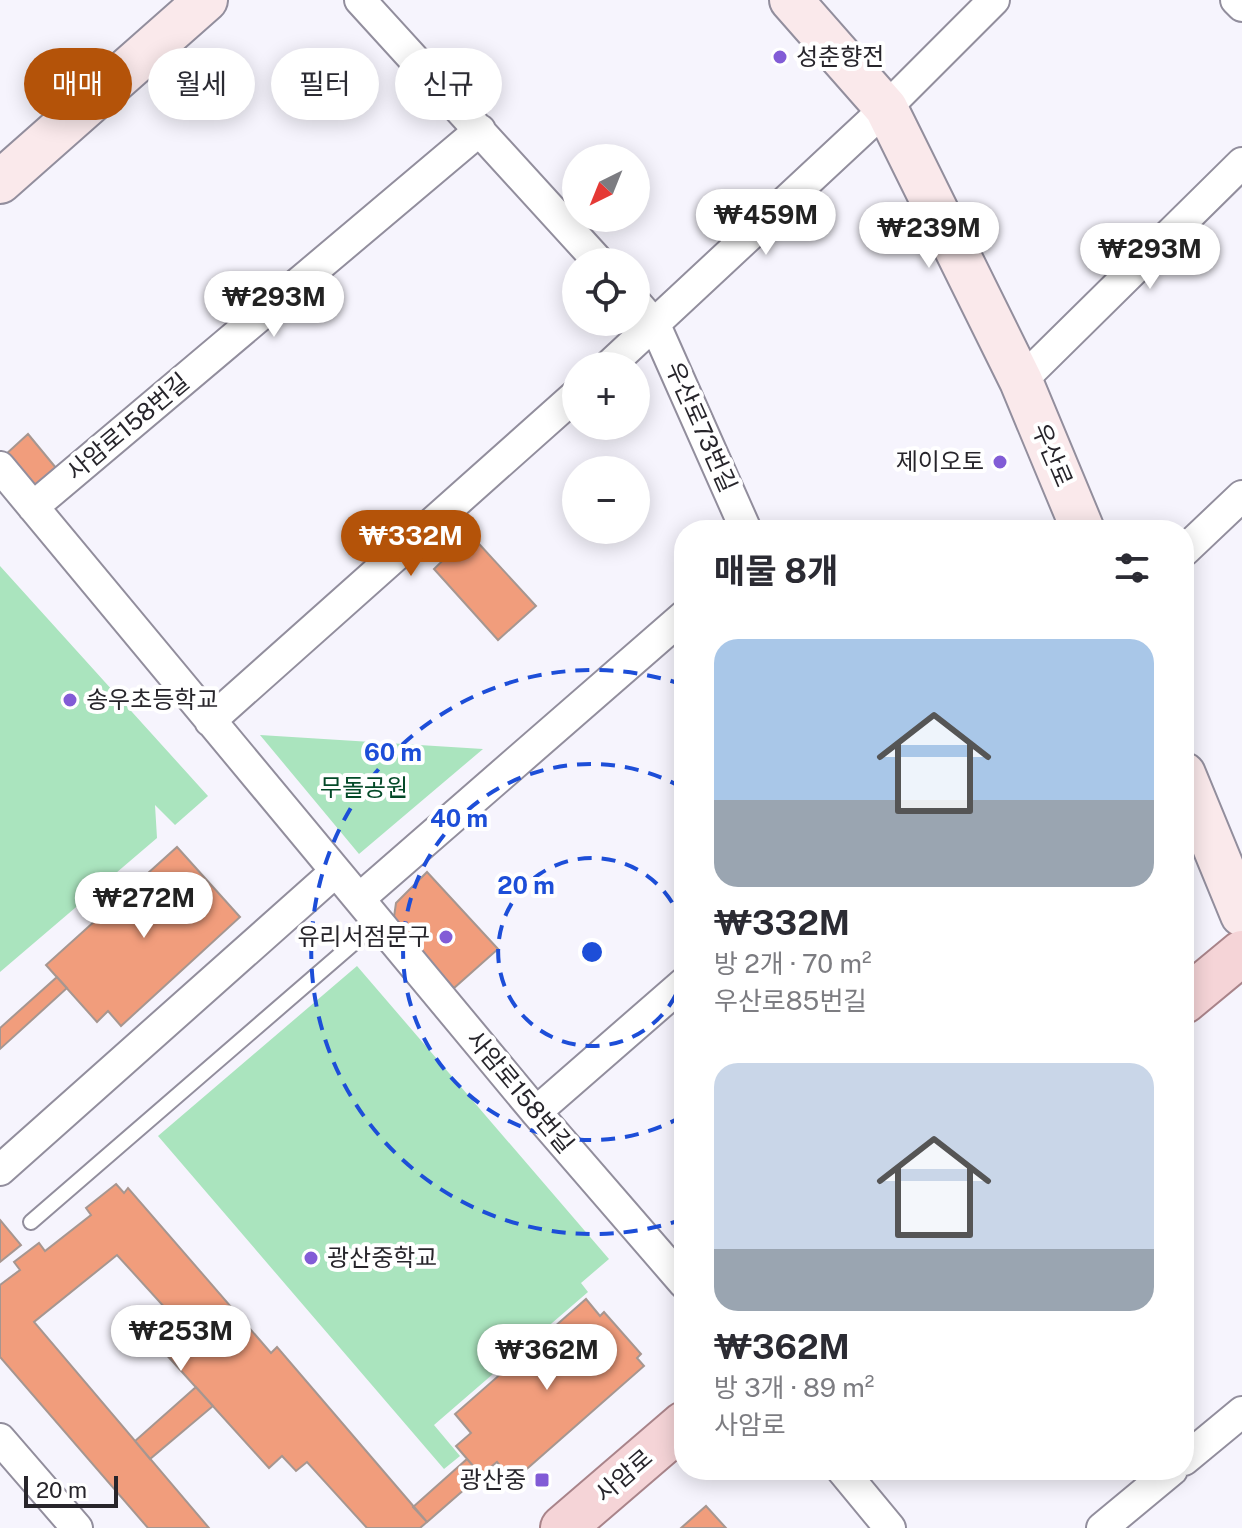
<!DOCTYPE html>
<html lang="ko">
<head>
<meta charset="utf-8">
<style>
  body { margin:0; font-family:"Public Sans","Noto Sans KR",sans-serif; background:#f2f2f3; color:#2b2b33; height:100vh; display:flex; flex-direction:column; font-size:30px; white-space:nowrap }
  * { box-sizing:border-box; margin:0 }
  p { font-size:26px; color:#7c7c81 }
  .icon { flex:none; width:44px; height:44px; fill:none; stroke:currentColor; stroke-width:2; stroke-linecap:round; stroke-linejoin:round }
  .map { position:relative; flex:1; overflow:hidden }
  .details { position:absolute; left:674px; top:520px; width:520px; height:960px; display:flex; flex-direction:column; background:#fff; border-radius:32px; box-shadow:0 4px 20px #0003 }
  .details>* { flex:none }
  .top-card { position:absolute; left:24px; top:48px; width:530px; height:72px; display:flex; gap:16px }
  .needle { width:52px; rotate:223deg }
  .tools { position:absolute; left:562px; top:144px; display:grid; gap:16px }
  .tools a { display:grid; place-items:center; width:88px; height:88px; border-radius:50%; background:#fff; box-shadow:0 4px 20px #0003; font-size:40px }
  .scale { position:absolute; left:24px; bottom:20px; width:94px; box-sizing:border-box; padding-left:8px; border:4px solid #27252b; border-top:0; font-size:22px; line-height:28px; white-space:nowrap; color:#27252b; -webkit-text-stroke:6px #fff; paint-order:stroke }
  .price { position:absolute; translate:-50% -68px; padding:0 18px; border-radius:28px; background:#fff; color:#222; font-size:26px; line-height:52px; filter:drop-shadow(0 2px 4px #0008) }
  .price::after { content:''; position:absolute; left:50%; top:48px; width:24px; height:18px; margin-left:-12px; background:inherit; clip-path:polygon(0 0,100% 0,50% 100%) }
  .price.selected { background:#b45309; color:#fff }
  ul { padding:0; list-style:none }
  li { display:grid; align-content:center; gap:16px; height:424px; padding:0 40px }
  li span { display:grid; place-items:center; height:248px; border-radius:24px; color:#555 }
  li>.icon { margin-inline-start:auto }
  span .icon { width:144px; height:144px; fill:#fffc; stroke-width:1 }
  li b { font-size:34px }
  h2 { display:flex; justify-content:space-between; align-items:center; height:96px; padding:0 40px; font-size:34px }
  .pill { padding:0 28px; border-radius:36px; background:#fff; box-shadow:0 4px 20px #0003; font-size:28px; line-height:72px }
  .pill.selected { background:#b45309; color:#fff }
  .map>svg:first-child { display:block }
  .green { fill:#aae4be }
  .building { fill:#f19d7c; stroke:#a69690; stroke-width:2 }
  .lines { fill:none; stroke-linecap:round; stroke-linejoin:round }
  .lane-casing { stroke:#928e9d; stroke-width:18 }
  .street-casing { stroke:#928e9d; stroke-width:34 }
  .secondary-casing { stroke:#928e9d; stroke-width:46 }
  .primary-casing { stroke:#a9848a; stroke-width:48 }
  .lane { stroke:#fff; stroke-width:14 }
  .street { stroke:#fff; stroke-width:30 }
  .secondary { stroke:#fae9eb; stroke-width:42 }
  .primary { stroke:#f5d4d7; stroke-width:44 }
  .ring { fill:none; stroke:#1d4ed8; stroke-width:4; stroke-dasharray:14 10 }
  .poi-dot { fill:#825cd6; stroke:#fff; stroke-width:3 }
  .labels { text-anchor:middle; stroke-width:8; stroke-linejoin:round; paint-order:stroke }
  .poi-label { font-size:24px; fill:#27252b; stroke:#fff; text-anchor:start }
  .street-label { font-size:24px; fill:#27252b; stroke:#fff }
  .park-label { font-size:24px; fill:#034928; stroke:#fff }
  .centre { fill:#1d4ed8; stroke:#fff; stroke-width:4 }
  .ring-label { font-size:24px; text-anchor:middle; font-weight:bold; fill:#1d4ed8; stroke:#fff; stroke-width:8; stroke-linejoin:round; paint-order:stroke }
</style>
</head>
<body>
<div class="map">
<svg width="1242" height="1528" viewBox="0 0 1242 1528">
  <rect width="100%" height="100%" fill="#f6f4fd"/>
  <path class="green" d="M0,566L208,796L175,825L155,805L157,838L0,972Z
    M260,735L483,749L359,854Z
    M357,966L609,1259L581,1283L588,1292L434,1425L460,1456L444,1469L158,1136Z"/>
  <path class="building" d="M28,434L61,474L39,494L5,455Z
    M470,534L536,606L498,640L434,569Z
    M177,847L240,917L121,1026L108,1011L97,1022L46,965Z
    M427,872L498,949L454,988L393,924L396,903Z
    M57,977L67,988L0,1049V1028Z
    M116,1184L124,1193L128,1188L271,1353L277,1347L427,1522L420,1528H367L307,1462L296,1471L282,1456L269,1468L164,1352L187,1332L117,1255L34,1322L209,1528H148L0,1357V1285L20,1270L14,1262L39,1243L45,1251L91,1215L86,1208Z
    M0,1220L21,1245L0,1262Z
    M586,1299L600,1316L604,1312L641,1354L637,1358L644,1366L513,1481L497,1462L481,1475L456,1446L471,1433L455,1414Z
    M196,1387L213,1406L150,1459L135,1441Z
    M467,1459L481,1475L427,1522L413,1507Z
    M706,1506L726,1528H681Z"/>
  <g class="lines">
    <g class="lane-casing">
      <path id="lane" d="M31,1222L378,922"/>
    </g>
    <g class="street-casing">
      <path id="street" d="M360,0L599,262
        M1236,0L1242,6
        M636,303L655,325L746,530
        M609,366L886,108L994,0
        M1021,381L1242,163
        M0,467L536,1112L684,1283
        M33,507L480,130
        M1184,551L1242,496
        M210,721L576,395
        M359,899L684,616
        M536,1112L684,983
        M0,1170L335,872
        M0,1439L77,1528
        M1184,1460L1242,1412
        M842,1470L890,1528
        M1102,1528L1172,1470"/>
    </g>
    <g class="secondary-casing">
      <path id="secondary" d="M791,0L886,108L1021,381L1083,530
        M0,182L206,0
        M1184,774L1242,915"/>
    </g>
    <g class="primary-casing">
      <path id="primary" d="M1184,1001L1242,953
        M563,1528L684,1424"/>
    </g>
    <use href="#lane" class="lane"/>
    <use href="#street" class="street"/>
    <use href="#secondary" class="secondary"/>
    <use href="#primary" class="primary"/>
  </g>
  <g class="ring">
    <path d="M684 972A94 94 0 1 1 684 932"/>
    <path d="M683 1116A188 188 0 1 1 683 788"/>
    <path d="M684 1219A282 282 0 1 1 684 685"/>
  </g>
  <g class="poi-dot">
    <circle cx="780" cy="57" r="8"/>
    <circle cx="1000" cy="462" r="8"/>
    <circle cx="70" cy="700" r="8"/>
    <circle cx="446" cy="937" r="8"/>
    <circle cx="311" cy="1258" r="8"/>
    <rect x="534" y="1472" width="16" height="16" rx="4"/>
  </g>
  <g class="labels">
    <g class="poi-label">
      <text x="796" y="65">성춘향전</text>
      <text x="984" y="470" text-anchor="end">제이오토</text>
      <text x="86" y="708">송우초등학교</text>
      <text x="430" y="945" text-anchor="end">유리서점문구</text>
      <text x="327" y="1266">광산중학교</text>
      <text x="526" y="1488" text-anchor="end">광산중</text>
    </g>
    <g class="street-label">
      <text transform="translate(128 427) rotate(-40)" y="8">사암로158번길</text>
      <text transform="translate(701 427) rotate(66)" y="8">우산로73번길</text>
      <text transform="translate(1052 455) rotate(67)" y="8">우산로</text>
      <text transform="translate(520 1092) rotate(50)" y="8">사암로158번길</text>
      <text transform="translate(624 1476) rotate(-41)" y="8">사암로</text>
    </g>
    <g class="park-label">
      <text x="364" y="796">무돌공원</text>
    </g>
  </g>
  <circle cx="592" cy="952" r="12" class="centre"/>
  <g class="ring-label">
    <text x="393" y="761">60 m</text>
    <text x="459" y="827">40 m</text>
    <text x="526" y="894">20 m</text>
  </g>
</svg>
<div class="tools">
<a><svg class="needle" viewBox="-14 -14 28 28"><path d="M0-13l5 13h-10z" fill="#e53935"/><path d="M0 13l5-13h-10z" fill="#7c7c81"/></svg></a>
<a><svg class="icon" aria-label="locate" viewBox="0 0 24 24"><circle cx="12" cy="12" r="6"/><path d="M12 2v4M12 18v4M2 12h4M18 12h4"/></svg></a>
<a>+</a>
<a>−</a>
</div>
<div class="scale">20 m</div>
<b class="price" style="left:766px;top:257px">₩459M</b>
<b class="price" style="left:929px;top:270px">₩239M</b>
<b class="price" style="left:1150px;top:291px">₩293M</b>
<b class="price" style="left:274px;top:339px">₩293M</b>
<b class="price selected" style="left:411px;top:578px">₩332M</b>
<b class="price" style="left:144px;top:940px">₩272M</b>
<b class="price" style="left:181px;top:1373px">₩253M</b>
<b class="price" style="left:547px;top:1392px">₩362M</b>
<div class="top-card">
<a class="pill selected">매매</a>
<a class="pill">월세</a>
<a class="pill">필터</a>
<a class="pill">신규</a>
</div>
<section class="details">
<h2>매물 8개<svg class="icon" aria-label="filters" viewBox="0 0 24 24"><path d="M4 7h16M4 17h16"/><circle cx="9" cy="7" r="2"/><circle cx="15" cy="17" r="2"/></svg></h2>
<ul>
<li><span style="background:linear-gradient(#a9c7e8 65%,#9aa5b1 0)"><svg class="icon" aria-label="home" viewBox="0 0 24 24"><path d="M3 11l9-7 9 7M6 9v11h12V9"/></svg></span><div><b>₩332M</b><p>방 2개 · 70 m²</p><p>우산로85번길</p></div></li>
<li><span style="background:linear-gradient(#c9d6e8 75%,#9aa5b1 0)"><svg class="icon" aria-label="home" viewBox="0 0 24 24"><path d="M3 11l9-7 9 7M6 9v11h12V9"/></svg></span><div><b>₩362M</b><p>방 3개 · 89 m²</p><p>사암로</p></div></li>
</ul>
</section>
</div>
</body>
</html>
